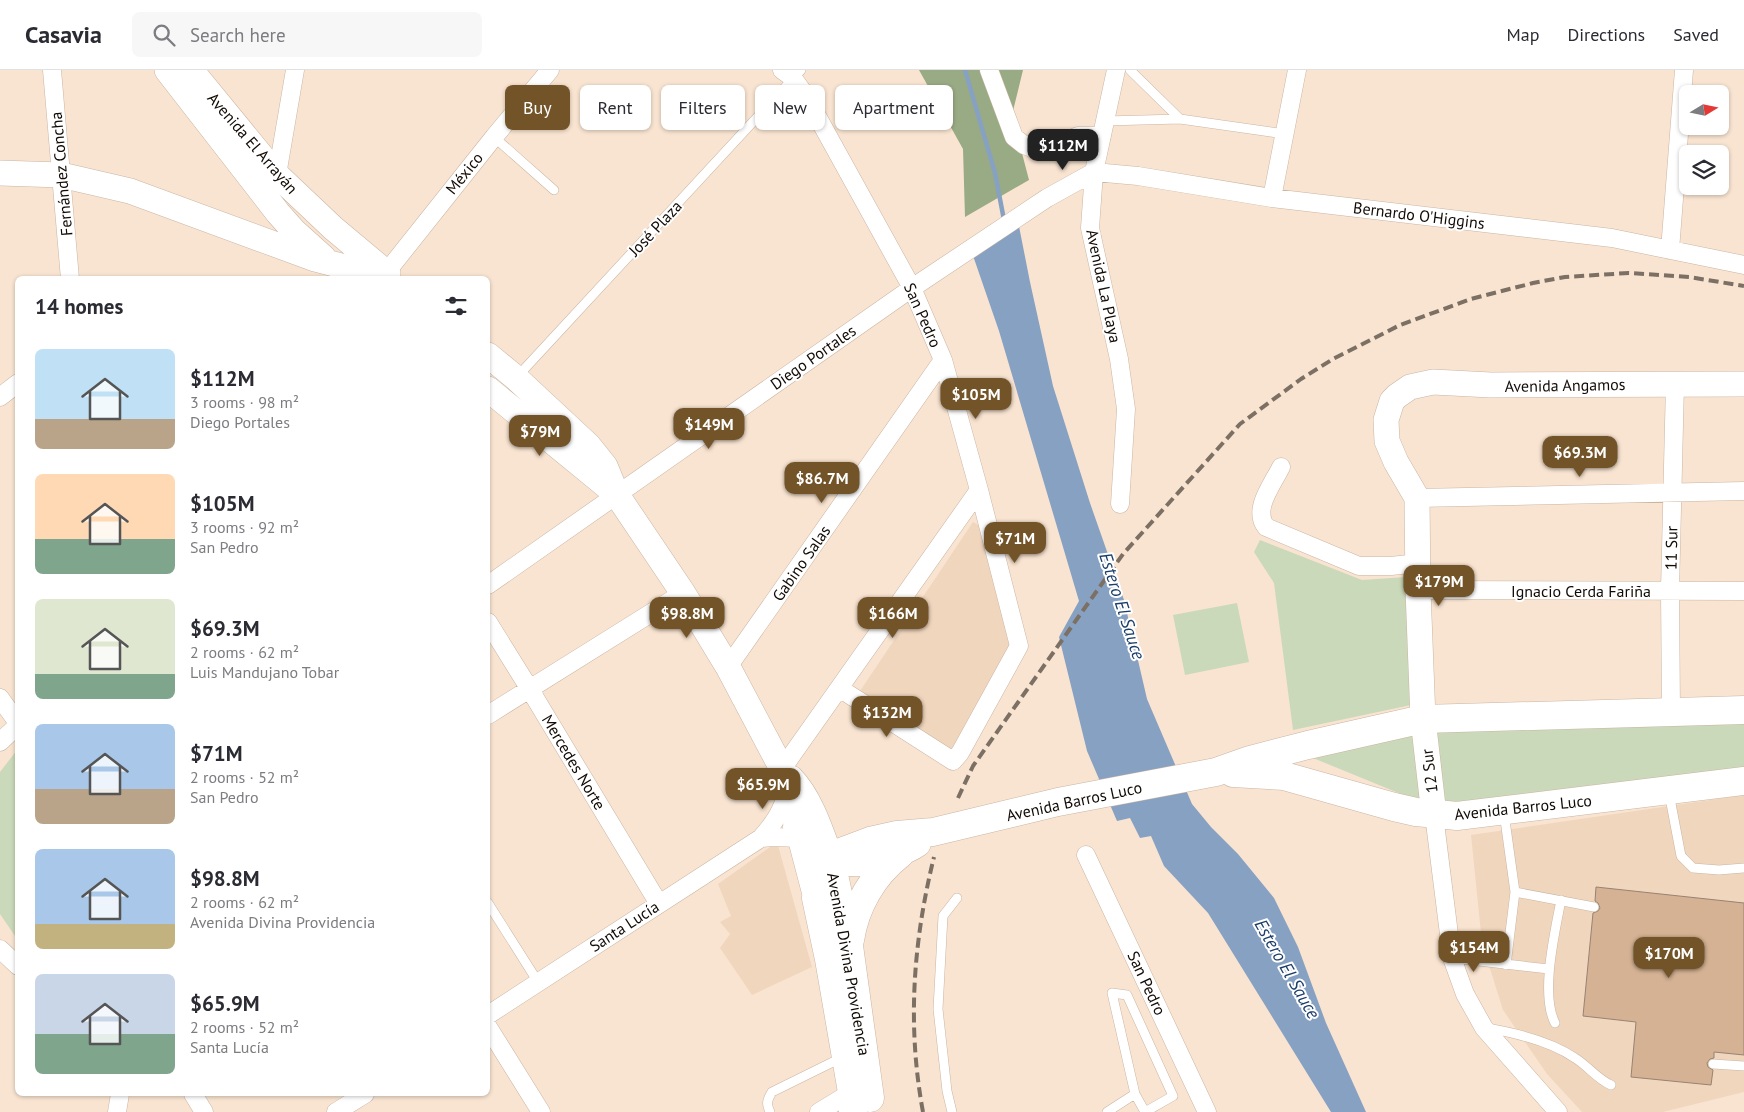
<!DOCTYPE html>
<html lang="en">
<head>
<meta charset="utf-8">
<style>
  body { margin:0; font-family:"PT Sans",sans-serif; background:#f7f7f7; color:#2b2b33; height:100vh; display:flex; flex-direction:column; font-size:19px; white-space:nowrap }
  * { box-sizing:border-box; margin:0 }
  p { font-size:16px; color:#7c7c81 }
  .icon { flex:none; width:28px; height:28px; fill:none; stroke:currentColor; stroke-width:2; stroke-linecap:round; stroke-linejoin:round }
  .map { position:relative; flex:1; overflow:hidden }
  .sheet { position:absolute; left:15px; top:206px; width:475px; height:820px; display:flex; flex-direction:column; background:#fff; border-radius:8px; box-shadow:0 1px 4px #0004 }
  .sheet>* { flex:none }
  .hud { position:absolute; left:505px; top:15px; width:475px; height:45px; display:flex; gap:10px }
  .needle { width:32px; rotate:80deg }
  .tools { position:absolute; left:1679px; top:15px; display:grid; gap:10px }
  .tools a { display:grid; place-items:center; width:50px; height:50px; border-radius:8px; background:#fff; box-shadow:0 1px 4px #0004; font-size:25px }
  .price { position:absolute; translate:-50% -42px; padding:0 11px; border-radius:10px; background:#725428; color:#fff; font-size:16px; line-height:32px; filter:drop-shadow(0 1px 2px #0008) }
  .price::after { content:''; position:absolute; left:50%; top:30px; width:15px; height:11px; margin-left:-8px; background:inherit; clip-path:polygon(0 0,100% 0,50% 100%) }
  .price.active { background:#222; color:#fff }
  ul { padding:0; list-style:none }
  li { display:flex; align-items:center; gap:15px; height:125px; padding:0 20px }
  li span { display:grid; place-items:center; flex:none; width:140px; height:100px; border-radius:8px; color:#555 }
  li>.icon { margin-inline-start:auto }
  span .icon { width:60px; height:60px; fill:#fffc; stroke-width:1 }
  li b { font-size:21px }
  h2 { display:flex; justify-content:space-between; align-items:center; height:60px; padding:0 20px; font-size:21px }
  .tag { padding:0 18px; border-radius:8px; background:#fff; box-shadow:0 1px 4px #0004; font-size:18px; line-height:45px }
  .tag.active { background:#725428; color:#fff }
  header { display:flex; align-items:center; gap:30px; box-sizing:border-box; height:70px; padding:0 25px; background:#fff; border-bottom:1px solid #e1e1e2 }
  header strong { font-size:24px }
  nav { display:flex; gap:28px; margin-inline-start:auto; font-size:18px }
  .search { width:350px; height:45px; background:#f7f7f7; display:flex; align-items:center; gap:12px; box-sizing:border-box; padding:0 18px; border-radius:8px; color:#7c7c81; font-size:19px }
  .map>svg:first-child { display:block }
  .built { fill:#f1d6be }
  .green { fill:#cad9b9 }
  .forest { fill:#99ab84 }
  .water { fill:#87a1c3 }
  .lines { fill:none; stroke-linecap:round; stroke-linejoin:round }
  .stream { stroke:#87a1c3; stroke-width:4.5 }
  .building { fill:#d4b293; stroke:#978372 }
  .lane-casing { stroke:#cab5a3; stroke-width:10 }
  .street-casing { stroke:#cab5a3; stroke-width:19 }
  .secondary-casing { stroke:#cab5a3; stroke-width:26 }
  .primary-casing { stroke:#cab5a3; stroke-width:29 }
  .lane { stroke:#fff; stroke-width:9 }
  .street { stroke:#fff; stroke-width:18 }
  .secondary { stroke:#fff; stroke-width:25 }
  .primary { stroke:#fff; stroke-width:28 }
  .rail { stroke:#7c6f63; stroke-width:4; stroke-dasharray:10 5; stroke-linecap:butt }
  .labels { text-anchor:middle; stroke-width:4; stroke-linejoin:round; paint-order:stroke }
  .street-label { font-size:16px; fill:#110a05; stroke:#fff }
  .water-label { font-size:18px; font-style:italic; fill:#1b3e6b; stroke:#fff }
</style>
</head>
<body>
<header>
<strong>Casavia</strong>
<div class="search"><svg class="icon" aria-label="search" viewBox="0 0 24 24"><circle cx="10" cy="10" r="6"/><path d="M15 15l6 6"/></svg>Search here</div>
<nav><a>Map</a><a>Directions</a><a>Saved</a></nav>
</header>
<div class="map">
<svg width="1744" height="1042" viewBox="0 0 1744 1042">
  <rect width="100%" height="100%" fill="#f9e4d1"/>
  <path class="built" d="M973,452L984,458L1010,576L953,691L858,624Z
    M1744,725V1022L1663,1042H1582L1547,1004L1503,940L1482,873L1471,765Z
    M777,772L812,897L752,925L720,878L730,864L720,852L731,846L718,814Z"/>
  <path class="green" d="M1260,470L1362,510L1406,507L1411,635L1293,660L1274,513L1254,482Z
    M1237,533L1249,592L1185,605L1173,545Z
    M1744,651V701L1465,736L1423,733L1313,688L1433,659Z
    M17,680V869L0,844V702Z"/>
  <path class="forest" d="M919,0H1023L1012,45L1029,110L965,147L963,79Z"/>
  <path class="water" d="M1016,141L1030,212L1053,316L1090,433L1124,530L1147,629L1192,734L1211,757L1238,784L1274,828L1298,877L1326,953L1366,1042H1331L1208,843L1164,796L1151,766L1140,768L1130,748L1117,751L1087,681L1059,567L1079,531L999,261L969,174Z"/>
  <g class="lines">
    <path class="stream" d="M965,0L995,103L1004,150"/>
  </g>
  <path class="building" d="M1596,817L1744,833V985L1714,982V988L1710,989L1707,993L1708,997L1713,1000L1711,1015L1631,1007L1636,952L1583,946L1593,843L1598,841L1600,838L1598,833L1595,831Z"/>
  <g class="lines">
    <g class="lane-casing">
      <path id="lane" d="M1180,49L1285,64
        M1105,51L1180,49L1130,0
        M494,67L554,120
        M516,308L801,0
        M1669,723L1681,786L1693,798L1719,800L1744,798
        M1504,743L1515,822L1594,837
        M488,833L538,912
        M1452,888L1549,899
        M1506,895L1515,822
        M1112,923L1127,925L1173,1026L1145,1042L1135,1024Z
        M1555,953C1540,924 1555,862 1561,830
        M1487,958C1516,963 1550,971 1575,988C1588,996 1597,1009 1611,1015
        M1713,994L1744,996
        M770,1042C766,1034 767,1030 772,1022L843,987
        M952,1042L947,1021L938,939L943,846L957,828
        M1107,1042L1135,1024"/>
    </g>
    <g class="street-casing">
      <path id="street" d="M52,0L70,209
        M782,0L793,8L806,26L912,218L943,290L979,420L1019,576L960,683L953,691L839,618
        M989,0L1014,67L1024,75L1037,80H1046L1078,66H1102
        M1116,0L1094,102L1090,158L1119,289L1126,339L1120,434
        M1094,102L1138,106L1272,128L1612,168L1744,195
        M277,105L295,0
        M1272,128L1297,0
        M1670,180L1684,0
        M381,209L494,67L550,0
        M0,327L18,313
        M1281,397C1273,414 1252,439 1266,457L1359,496H1391L1418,493
        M1417,428L1744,421
        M488,515L912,218L1047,128L1094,102
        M1418,520L1744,521
        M488,552L529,618L659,834
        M728,597L943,290
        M0,628L18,653
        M1671,642L1670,521L1675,313
        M488,645L683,523
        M0,672L18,655
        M782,699L979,420
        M1434,745L1452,888L1465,924L1484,958L1558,1042
        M761,768L773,767L801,768
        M1086,785L1207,1042
        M0,879L18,896
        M488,945L761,768C774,753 781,743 787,723
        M488,957L541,1042
        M193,1024L204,1042
        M117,1042L120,1024
        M336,1042L365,1024
        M819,1042L852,1022"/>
    </g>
    <g class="secondary-casing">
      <path id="secondary" d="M167,0L278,143L294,161L324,188
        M191,0L277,105L333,158L388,204
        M0,103L61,105L130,121L315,189L349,198L386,202
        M488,285L516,308L589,376L605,396L617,425L683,523L728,597L782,699L816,828
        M488,319L609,418
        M791,708C810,727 821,761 830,786
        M1434,745L1423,649L1418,520L1417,428L1396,392L1387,371L1386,350L1392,331L1397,326L1410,317L1433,312L1491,315L1744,314"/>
    </g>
    <g class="primary-casing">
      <path id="primary" d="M1233,703L1284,706L1394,737L1416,742L1457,746L1744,711
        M797,757C824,787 845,801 885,787C897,783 907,780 917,773
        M830,786L870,771L897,765L933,762L1058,732L1216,702L1250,690L1308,675L1423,649L1744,640
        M830,786L816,828L829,889L852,1022L853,1042
        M830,786L849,876L870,1028
        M850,870C855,836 873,805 900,784"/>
    </g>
    <use href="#lane" class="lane"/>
    <use href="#street" class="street"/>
    <use href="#secondary" class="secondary"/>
    <use href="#primary" class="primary"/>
    <path class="rail" d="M958,728L973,696L1123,484L1240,354L1301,309L1333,289L1400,255L1471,229L1533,213L1565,207L1629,203L1689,207L1744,216
      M923,1042C907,956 913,872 934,787"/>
  </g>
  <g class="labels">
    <g class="street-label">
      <text transform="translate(253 73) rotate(49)" y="6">Avenida El Arrayán</text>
      <text transform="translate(464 103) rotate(-51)" y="6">México</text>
      <text transform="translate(61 104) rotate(-95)" y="6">Fernández Concha</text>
      <text transform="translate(1419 145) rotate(7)" y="6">Bernardo O'Higgins</text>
      <text transform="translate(655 158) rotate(-47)" y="6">José Plaza</text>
      <text transform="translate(1104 216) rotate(78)" y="6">Avenida La Playa</text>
      <text transform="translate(923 245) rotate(66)" y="6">San Pedro</text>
      <text transform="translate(813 287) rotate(-35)" y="6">Diego Portales</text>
      <text transform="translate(1565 315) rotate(-1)" y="6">Avenida Angamos</text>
      <text transform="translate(1671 478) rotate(-89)" y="6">11 Sur</text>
      <text transform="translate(801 493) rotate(-55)" y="6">Gabino Salas</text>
      <text x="1581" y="527">Ignacio Cerda Fariña</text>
      <text transform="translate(574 692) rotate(59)" y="6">Mercedes Norte</text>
      <text transform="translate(1429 701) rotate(-97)" y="6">12 Sur</text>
      <text transform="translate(1074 731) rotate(-12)" y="6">Avenida Barros Luco</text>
      <text transform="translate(1523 737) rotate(-6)" y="6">Avenida Barros Luco</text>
      <text transform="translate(624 856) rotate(-33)" y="6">Santa Lucía</text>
      <text transform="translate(849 894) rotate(80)" y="6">Avenida Divina Providencia</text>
      <text transform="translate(1147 913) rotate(65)" y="6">San Pedro</text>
    </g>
    <g class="water-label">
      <text transform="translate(1122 536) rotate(72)" y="6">Estero El Sauce</text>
      <text transform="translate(1287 899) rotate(60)" y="6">Estero El Sauce</text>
    </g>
  </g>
</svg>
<div class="tools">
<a><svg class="needle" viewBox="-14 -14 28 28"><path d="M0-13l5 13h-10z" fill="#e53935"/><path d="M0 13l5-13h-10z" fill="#7c7c81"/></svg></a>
<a><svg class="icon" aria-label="layers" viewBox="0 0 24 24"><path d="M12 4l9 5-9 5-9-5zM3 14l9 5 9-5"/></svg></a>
</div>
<b class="price active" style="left:1063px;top:101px">$112M</b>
<b class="price" style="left:976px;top:350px">$105M</b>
<b class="price" style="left:709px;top:380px">$149M</b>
<b class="price" style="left:540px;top:387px">$79M</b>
<b class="price" style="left:1580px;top:408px">$69.3M</b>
<b class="price" style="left:822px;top:434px">$86.7M</b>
<b class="price" style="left:1015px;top:494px">$71M</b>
<b class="price" style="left:1439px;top:537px">$179M</b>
<b class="price" style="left:687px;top:569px">$98.8M</b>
<b class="price" style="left:893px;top:569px">$166M</b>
<b class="price" style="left:887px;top:668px">$132M</b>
<b class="price" style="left:763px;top:740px">$65.9M</b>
<b class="price" style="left:1474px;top:903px">$154M</b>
<b class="price" style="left:1669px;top:909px">$170M</b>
<div class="hud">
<a class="tag active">Buy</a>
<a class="tag">Rent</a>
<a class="tag">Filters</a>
<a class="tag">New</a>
<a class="tag">Apartment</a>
</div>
<section class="sheet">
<h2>14 homes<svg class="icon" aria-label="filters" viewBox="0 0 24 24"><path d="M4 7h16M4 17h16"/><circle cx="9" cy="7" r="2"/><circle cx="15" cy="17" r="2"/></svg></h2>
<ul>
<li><span style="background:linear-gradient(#bfe0f5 70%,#b9a48a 0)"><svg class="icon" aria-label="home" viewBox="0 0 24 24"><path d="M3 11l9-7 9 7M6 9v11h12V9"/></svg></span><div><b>$112M</b><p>3 rooms · 98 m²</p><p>Diego Portales</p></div></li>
<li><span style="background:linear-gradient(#ffd9b3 65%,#7fa58c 0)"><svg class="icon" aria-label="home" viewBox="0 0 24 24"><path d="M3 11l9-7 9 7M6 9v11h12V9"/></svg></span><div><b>$105M</b><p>3 rooms · 92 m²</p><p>San Pedro</p></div></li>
<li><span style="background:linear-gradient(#dfe7d0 75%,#7fa58c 0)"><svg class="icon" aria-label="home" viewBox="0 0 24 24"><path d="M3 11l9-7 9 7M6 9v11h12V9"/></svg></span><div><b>$69.3M</b><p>2 rooms · 62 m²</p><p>Luis Mandujano Tobar</p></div></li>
<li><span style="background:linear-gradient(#a9c7e8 65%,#b9a48a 0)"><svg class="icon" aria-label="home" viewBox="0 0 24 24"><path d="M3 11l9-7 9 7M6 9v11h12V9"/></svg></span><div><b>$71M</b><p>2 rooms · 52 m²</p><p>San Pedro</p></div></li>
<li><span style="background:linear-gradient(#a9c7e8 75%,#c2b280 0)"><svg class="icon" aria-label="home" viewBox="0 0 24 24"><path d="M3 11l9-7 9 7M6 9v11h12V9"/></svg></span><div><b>$98.8M</b><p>2 rooms · 62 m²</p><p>Avenida Divina Providencia</p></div></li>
<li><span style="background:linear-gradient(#c9d6e8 60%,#7fa58c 0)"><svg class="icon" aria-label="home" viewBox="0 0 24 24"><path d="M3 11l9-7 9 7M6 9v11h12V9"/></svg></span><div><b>$65.9M</b><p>2 rooms · 52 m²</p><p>Santa Lucía</p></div></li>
</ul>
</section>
</div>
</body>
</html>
